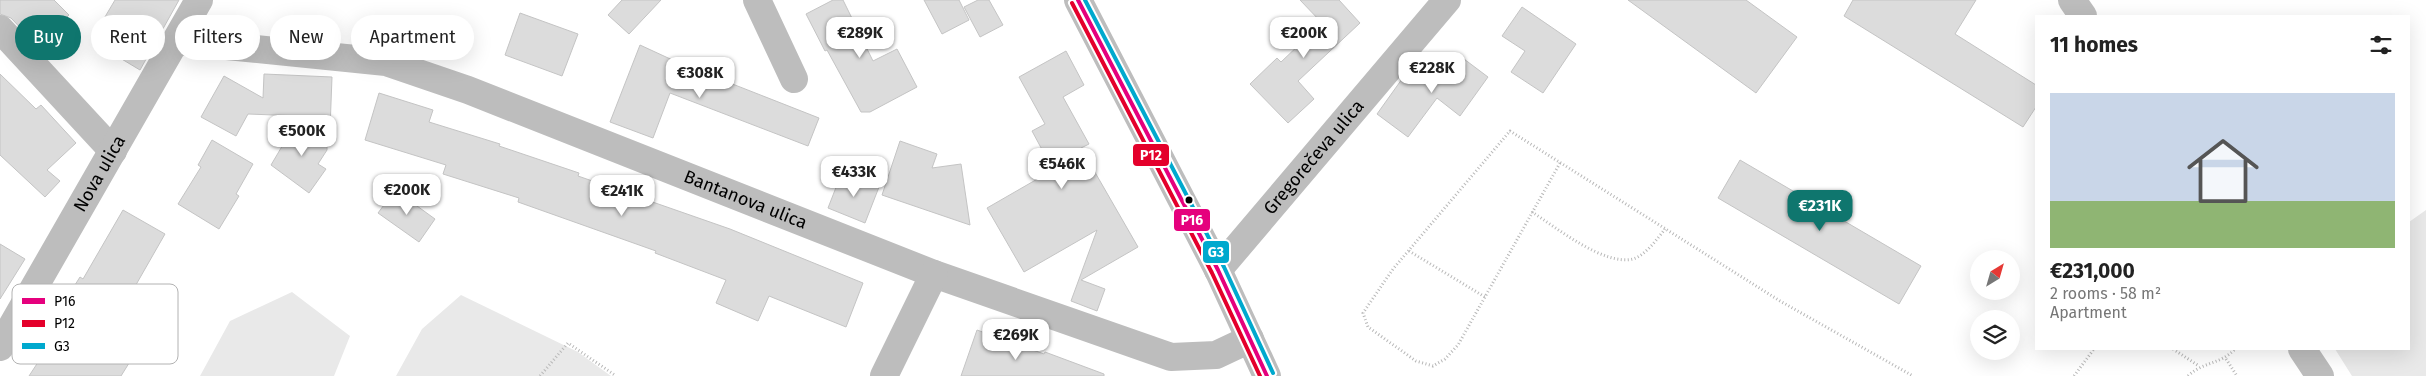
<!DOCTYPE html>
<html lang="en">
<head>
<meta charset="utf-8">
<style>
  body { margin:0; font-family:"Fira Sans",sans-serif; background:#f6f6f6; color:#222; height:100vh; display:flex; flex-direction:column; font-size:19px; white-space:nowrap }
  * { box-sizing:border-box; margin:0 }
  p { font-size:16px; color:#767676 }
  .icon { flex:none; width:28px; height:28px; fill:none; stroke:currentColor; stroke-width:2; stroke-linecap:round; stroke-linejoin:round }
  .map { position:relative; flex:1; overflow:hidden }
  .sheet { position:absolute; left:2035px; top:15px; width:375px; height:335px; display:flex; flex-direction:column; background:#fff; border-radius:0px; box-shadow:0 5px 20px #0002 }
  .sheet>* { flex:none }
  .banner { position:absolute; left:15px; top:15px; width:475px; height:45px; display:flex; gap:10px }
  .needle { width:32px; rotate:37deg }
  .controls { position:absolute; left:1970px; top:250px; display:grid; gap:10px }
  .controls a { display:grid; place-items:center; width:50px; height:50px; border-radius:50%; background:#fff; box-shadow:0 5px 20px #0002; font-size:25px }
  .price { position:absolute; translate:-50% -42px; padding:0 11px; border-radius:10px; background:#fff; color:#222; font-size:16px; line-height:32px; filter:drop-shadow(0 1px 2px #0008) }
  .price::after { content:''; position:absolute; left:50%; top:30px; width:15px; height:11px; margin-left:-8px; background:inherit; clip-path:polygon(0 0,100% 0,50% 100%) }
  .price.selected { background:#0f766e; color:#fff }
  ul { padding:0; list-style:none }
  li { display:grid; align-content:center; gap:10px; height:265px; padding:0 15px }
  li span { display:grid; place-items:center; height:155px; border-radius:0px; color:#555 }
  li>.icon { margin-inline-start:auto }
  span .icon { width:90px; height:90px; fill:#fffc; stroke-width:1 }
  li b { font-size:21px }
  h2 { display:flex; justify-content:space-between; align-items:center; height:60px; padding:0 15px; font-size:21px }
  .chip { padding:0 18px; border-radius:22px; background:#fff; box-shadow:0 5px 20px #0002; font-size:18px; line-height:45px }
  .chip.selected { background:#0f766e; color:#fff }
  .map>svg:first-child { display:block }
  .green { fill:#e9e9e9 }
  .building { fill:#dcdcdc; stroke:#c4c4c4 }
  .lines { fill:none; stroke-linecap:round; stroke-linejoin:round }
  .path { stroke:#b8b8b8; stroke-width:3; stroke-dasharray:1 2.5; stroke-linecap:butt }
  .minor { stroke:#bdbdbd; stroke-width:28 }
  .tertiary { stroke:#bdbdbd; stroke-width:28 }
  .bus-1-casing { stroke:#fff; stroke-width:8 }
  .bus-2-casing { stroke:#fff; stroke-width:8 }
  .bus-3-casing { stroke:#fff; stroke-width:8 }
  .bus-1 { stroke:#e5007d; stroke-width:4 }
  .bus-2 { stroke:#e4002b; stroke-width:4 }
  .bus-3 { stroke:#00a9ce; stroke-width:4 }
  .bus-dot { fill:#000; stroke:#fff; stroke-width:2 }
  .labels { text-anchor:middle; stroke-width:4.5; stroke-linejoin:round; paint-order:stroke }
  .street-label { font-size:18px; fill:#000; stroke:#fff }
  .key { fill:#fff; stroke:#b2b2b2; stroke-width:1 }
  .key-label { font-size:14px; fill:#000 }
  .line-badge { stroke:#fff; stroke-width:2 }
  .badge-label { font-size:14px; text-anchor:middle; font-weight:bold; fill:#fff }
</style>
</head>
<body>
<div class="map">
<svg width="2426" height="376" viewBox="0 0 2426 376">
  <rect width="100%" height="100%" fill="#fff"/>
  <path class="green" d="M2426,210V376H2352L2335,349H2409V222Z
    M292,292L350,336L334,376H200L230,321Z
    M461,295L578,352L611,376H396L422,329Z"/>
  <path class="building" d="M0,0H54L69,15L39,44L32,37L30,38L11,18L0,14Z
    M115,0H179L140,70L115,55L121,46L96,32Z
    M622,0H661L629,34L608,15Z
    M833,0H843L873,61L897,49L917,87L870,112H861L827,50L825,51L806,14Z
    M924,0H959L969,20L942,34Z
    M978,0H989L1003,25L980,37L964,7Z
    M1300,0H1339L1360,23L1298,81L1314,99L1288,123L1250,84L1277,58L1281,62L1322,23Z
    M1628,0H1746L1797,37L1756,93Z
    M1853,0H1976L1955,34L2036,85V107L2023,127L1844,16Z
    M1522,7L1576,44L1543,93L1511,72L1525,51L1502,36Z
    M520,13L578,34L562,76L505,55Z
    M640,45L679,63L819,118L808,146L670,93L653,138L610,122Z
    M1066,51L1084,85L1063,97L1089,144L1081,148L1138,247L1081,280L1105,289L1097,311L1071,301L1097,230L1024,272L987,208L1053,170L1032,131L1045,124L1019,77Z
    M1456,53L1488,77L1460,116L1437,98L1408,137L1377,114L1412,65L1435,82Z
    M0,74L36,109L41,105L76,143L47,170L60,181L45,197L0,155Z
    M264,74L332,77L330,129L298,119L300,116L248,114L236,136L201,117L224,76L263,98Z
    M379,93L433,110L429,122L500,144L499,146L579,173L578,176L730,229L863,283L846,327L769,296L758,321L716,303L726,280L655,253L656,251L518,202L519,198L443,174L446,165L365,140Z
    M297,121L327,142V150L318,164L326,169L309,193L271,165Z
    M212,140L253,164L236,194L239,196L219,229L178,204L201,167L198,165Z
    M900,141L937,154L932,168L961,164L970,225L882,195Z
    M1740,160L1921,266L1899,304L1718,198Z
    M842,172L879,187L865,223L828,208Z
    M395,190L435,219L419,242L378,213Z
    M123,210L165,234L129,297L151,311L131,342L139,347L121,376H29L61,327L52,321L80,277L83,279Z
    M0,244L25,259L0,299Z
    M977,330L1044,354L1045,352L1104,374V376H961Z"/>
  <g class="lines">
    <path class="path" d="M1560,163L1458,345L1445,359L1433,366L1416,361L1368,327L1363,313L1393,269L1510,131L1780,301L1913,376
      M1532,212C1557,228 1604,266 1633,259C1646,255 1657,239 1665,229
      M1409,251L1485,297
      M2173,349L2199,366
      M2226,359L2237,376
      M540,376L568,343L616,376
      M2074,376L2094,349
      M2188,376C2204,361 2220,365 2235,349"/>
    <g class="minor">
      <path d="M757,0L794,79"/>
      <path d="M2072,0L2083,16"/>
      <path d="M0,29L113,151"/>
      <path id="s1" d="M176,41L386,62L468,90L934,274L1171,357L1216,355L1250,339"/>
      <path id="s2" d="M1218,270L1447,0"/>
      <path id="s3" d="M0,347L199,0"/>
      <path d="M2302,349L2320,376"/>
      <path d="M884,376L934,274"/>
    </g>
    <path class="tertiary" d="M1078,0L1218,270L1267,376"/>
    <g class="bus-1-casing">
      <path id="bus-1" d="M1078,0L1218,270L1267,376"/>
    </g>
    <g class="bus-2-casing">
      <path id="bus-2" d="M1072,3L1212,273L1260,376"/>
    </g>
    <g class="bus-3-casing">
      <path id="bus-3" d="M1085,0L1224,267L1273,373"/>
    </g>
    <use href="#bus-1" class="bus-1"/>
    <use href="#bus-2" class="bus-2"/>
    <use href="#bus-3" class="bus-3"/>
  </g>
  <circle class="bus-dot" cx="1189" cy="200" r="4.5"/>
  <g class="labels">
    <g class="street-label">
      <text dy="6" stroke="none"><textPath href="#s2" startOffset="148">Gregorečeva ulica</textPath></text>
      <text dy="6" stroke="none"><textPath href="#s3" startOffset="200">Nova ulica</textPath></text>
      <text dy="6" stroke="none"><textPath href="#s1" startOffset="596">Bantanova ulica</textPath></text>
    </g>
  </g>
  <rect x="12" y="284" width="166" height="80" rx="8" class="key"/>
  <rect x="22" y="298" width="23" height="6" fill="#e5007d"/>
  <rect x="22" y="320" width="23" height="7" fill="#e4002b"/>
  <rect x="22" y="343" width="23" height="6" fill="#00a9ce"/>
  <g class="key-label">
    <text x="54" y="306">P16</text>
    <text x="54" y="328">P12</text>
    <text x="54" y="351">G3</text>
  </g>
  <g class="line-badge">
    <rect x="1132" y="143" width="38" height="24" rx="5" fill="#e4002b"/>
    <rect x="1173" y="208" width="38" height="24" rx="5" fill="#e5007d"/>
    <rect x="1202" y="240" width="28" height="24" rx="5" fill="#00a9ce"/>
  </g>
  <g class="badge-label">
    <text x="1151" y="160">P12</text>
    <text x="1192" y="225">P16</text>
    <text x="1216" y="257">G3</text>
  </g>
</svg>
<div class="controls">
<a><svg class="needle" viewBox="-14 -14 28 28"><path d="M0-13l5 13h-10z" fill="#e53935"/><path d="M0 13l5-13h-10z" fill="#767676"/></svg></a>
<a><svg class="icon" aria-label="layers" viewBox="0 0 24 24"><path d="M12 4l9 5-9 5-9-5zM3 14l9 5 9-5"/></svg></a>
</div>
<b class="price" style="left:860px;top:59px">€289K</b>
<b class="price" style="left:1304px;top:59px">€200K</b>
<b class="price" style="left:1432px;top:94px">€228K</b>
<b class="price" style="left:700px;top:99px">€308K</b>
<b class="price" style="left:302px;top:157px">€500K</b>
<b class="price" style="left:1062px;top:190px">€546K</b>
<b class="price" style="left:854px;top:198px">€433K</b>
<b class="price" style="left:407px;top:216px">€200K</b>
<b class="price" style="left:622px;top:217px">€241K</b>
<b class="price selected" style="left:1820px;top:232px">€231K</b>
<b class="price" style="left:1016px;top:361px">€269K</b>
<div class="banner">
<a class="chip selected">Buy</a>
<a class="chip">Rent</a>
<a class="chip">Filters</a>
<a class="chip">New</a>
<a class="chip">Apartment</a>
</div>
<section class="sheet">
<h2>11 homes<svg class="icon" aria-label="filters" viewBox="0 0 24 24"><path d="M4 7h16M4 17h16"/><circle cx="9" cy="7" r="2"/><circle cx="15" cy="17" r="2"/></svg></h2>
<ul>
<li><span style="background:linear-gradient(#c9d6e8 70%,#8fb573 0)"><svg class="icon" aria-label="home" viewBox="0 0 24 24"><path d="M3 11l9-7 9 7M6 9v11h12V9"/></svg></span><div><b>€231,000</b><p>2 rooms · 58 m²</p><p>Apartment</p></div></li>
</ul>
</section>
</div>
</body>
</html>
